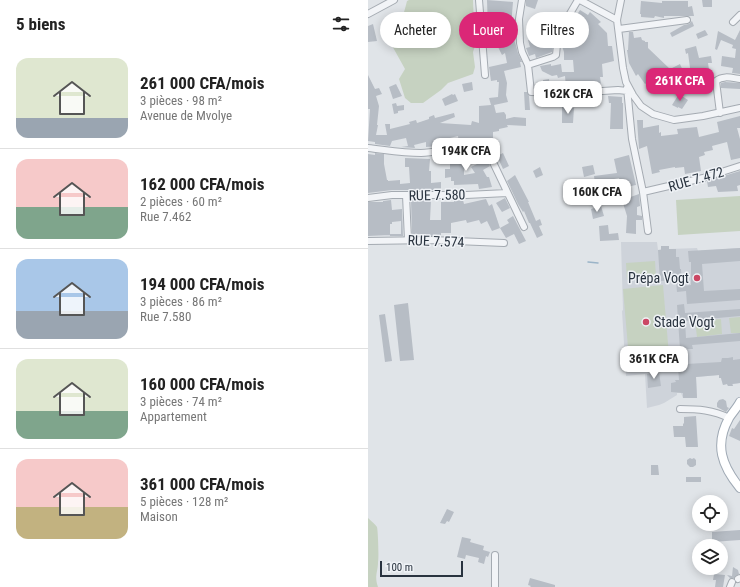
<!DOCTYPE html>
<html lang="fr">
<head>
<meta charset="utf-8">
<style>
  body { margin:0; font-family:"Roboto Condensed",sans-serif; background:#f6f6f6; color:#222; height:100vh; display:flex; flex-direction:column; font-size:15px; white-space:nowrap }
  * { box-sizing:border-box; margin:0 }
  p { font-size:13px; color:#767676 }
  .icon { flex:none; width:22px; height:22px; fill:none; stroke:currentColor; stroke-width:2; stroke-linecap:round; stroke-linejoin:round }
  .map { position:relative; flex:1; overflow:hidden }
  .panel { display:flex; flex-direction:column; background:#fff; width:368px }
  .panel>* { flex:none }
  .hud { position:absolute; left:12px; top:12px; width:300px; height:36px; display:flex; gap:8px }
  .fabs { position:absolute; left:324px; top:495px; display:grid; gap:8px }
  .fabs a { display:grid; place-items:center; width:36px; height:36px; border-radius:50%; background:#fff; box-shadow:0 2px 10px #0003; font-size:20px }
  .scale { position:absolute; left:12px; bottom:10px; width:83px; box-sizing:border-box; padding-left:4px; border:2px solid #29333f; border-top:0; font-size:11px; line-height:14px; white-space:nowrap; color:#29333f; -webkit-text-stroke:3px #eff2f6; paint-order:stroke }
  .price { position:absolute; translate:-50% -34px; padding:0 9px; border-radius:8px; background:#fff; color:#222; font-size:13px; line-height:26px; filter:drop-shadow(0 1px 2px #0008) }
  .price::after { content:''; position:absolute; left:50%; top:24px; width:12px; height:9px; margin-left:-6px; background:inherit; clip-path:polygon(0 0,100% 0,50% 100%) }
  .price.selected { background:#db2777; color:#fff }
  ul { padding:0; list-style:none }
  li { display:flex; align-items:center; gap:12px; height:100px; padding:0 16px }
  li+li { border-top:1px solid #e0e0e0 }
  li span { display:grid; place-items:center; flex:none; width:112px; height:80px; border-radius:12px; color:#555 }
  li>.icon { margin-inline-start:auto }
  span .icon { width:48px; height:48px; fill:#fffc; stroke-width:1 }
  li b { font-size:17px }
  h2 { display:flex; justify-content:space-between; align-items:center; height:48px; padding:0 16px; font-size:17px }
  .tag { padding:0 14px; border-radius:18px; background:#fff; box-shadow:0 2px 10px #0003; font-size:14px; line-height:36px }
  .tag.selected { background:#db2777; color:#fff }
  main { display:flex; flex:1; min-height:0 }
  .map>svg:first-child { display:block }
  .built { fill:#ced3da }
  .green { fill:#c6d2c1 }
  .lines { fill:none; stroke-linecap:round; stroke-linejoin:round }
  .stream { stroke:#9bb4c8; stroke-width:1.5 }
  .building { fill:#b7bdc5 }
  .minor-casing { stroke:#a5abb2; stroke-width:8 }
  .major-casing { stroke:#9fa9b4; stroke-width:10 }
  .minor { stroke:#f2f4f7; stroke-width:6 }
  .major { stroke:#fff; stroke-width:8 }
  .poi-dot { fill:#cb4764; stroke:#eff2f6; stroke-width:1.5 }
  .labels { text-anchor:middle; stroke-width:3; stroke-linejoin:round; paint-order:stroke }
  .street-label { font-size:14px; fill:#29333f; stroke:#eff2f6 }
  .poi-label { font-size:14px; fill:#29333f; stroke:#eff2f6; text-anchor:end }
</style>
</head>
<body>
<main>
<section class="panel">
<h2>5 biens<svg class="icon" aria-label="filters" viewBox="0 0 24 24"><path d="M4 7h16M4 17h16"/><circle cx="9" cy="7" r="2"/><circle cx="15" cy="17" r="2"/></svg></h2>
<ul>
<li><span style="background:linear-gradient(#dfe7d0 75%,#9aa5b1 0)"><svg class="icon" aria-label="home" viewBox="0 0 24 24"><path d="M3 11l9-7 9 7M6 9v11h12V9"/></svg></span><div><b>261 000 CFA/mois</b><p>3 pièces · 98 m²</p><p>Avenue de Mvolye</p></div></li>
<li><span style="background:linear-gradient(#f6c9c9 60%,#7fa58c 0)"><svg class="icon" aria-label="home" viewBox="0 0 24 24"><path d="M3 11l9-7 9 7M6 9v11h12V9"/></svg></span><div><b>162 000 CFA/mois</b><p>2 pièces · 60 m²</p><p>Rue 7.462</p></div></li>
<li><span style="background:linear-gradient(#a9c7e8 65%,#9aa5b1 0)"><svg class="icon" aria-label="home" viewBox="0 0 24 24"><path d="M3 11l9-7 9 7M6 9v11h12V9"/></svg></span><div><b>194 000 CFA/mois</b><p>3 pièces · 86 m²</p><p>Rue 7.580</p></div></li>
<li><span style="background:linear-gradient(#dfe7d0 65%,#7fa58c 0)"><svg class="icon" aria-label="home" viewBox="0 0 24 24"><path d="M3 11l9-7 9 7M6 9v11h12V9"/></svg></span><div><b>160 000 CFA/mois</b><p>3 pièces · 74 m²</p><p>Appartement</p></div></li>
<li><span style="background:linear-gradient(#f6c9c9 60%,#c2b280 0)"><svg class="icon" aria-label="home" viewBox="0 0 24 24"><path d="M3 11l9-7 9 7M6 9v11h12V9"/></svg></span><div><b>361 000 CFA/mois</b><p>5 pièces · 128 m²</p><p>Maison</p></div></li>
</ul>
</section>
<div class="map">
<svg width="372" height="587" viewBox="0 0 372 587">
  <rect width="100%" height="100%" fill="#e0e4e8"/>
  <path class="built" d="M253,242H289L290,250L293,249V246H301V249L329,248L330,251L372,248V383L365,384V386H360L359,384L355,385L353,378H351V375L328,377L329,398H315L313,393H309V395L296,403L291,405L279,408L277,374L258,376L254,311L255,310Z"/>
  <path class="green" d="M41,0H105L106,25L108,43L105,52L107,67L105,74L80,83L73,90L55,103H43L37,98L31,79L37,69L22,42L23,34L20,30C23,26 27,24 31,21C36,16 37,8 39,1Z
    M372,196V231L310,235L308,200Z
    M287,261L288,277L259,280L258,263Z
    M295,285L301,355L261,359L255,289Z
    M372,317V333H363L361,318Z
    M353,319L354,334L329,337L327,321Z
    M0,518C3,521 7,524 9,527C10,531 11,558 10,562C10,572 6,576 10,587H0Z"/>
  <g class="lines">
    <path class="stream" d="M220,262L230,263"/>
  </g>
  <path class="building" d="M119,0L145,2L143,26H130V30H120Z
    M158,0H170L167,9L158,6Z
    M334,0H344V7H335Z
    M273,1L294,3V1H320V7L324,6L326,16H296V18L287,16L286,18L273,17V14H272Z
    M212,10L220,15L222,12L233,22L230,24L239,33L240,46H244L246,61L234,64L235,77H232L233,84L217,86V88H198L197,76L190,78L189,75L184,76L174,71L172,66L183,64V66L193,64L194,72H206L205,60H196V52L194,46H193L194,35L199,28L205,23L204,22Z
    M324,21L326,26L304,37L302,33L316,25L321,24Z
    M5,24L9,41L0,42V26Z
    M184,25L189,28L186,34L184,52L168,58L167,54L161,56L158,48L162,47L160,40L165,38V40L172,38L174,45Z
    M337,30L340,35L330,39L328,34Z
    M372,30V74L364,73L365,68L353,66L354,56L367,58L368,49L364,48L365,45L353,40L349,50L347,49L350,31L367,40Z
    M261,32H265L266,38L273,37L274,40L277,41V42H280V48L302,69L312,64L316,73L311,76L310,74L299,85L296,84L290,91L280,82L277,84L270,74L268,76L261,63L259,50H260Z
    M144,36L147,42L150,53L154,62H152L153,67L136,71L139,83L138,95L140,102L126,105L128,113L136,112L138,115V119L146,117L158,118V126L139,125L140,127L131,129V131L125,132V142H114L113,145L91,144L90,136L70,141L71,146L58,147V142L46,145L47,148L33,147L40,146L38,138L24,141L22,146L7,144V142L0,141L2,109H0V75L7,89L11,88L14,94L8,96L11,106L9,125H10L8,135H19L17,124H22V129L42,124L41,122L48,120L49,123L61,119V117L66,115L67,118L86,113L87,117L72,123L103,125L104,121L111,123V106L123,105L121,98L130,97L131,82H129V80L123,81L121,67L139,63L137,53L134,55L129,45Z
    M328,46L331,58L343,56L344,63H340L343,82L337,83V75H324L318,71L322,68L320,53L318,54L317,49Z
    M181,79L182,88H170V83L175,82V80Z
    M104,82L105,90L96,92L94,84Z
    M357,82L372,83V89L353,88V83Z
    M28,84L34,96L25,99L21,87Z
    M156,92H159L161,96L162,110H157Z
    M84,94L85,95L87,94L90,101L77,106L74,99Z
    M311,94L320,100L314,109L310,107V108L304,105Z
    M240,96L254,97V103H255V129H242L243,103H241Z
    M28,103L29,106L36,105V110L30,111V113L26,114L24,104Z
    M194,107L206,108L205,123H194Z
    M372,116V128H369L372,139V158L363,160L359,142L344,146L345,150L336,152L337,155L331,157L333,171L317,174L316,167L307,168V167L291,170L292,172L284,174L279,146L271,149L269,120H275V128L291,125V133L293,132V136L310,134L309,129L329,127L331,137L351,132L349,122Z
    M7,153L16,154V164L19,180H20V181L32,180V184L42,183L41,167H37V158L62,159L61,171H63V183L73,182V190H24L0,193V154L7,155Z
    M135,153L141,166L135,169L129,156Z
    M78,155L96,156V175L107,173L103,167L117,160H105L116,155L122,166L115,170L119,177H121L124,187L111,189L110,184L86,185V181H83V177L77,178V169H82V161H68L69,156Z
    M261,155L268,185L253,188L251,178L241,180L243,189L228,191L226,176L249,173L246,159Z
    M225,165L227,174L216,177L214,167Z
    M172,167L175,175L168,178L165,171Z
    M372,171V185L369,186L370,191L350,192L348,186L340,187L339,181Z
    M147,175L161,202H160L168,221L172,219L174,225L171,226L175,235L169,238L162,223H161L156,211L155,212L150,204L139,181Z
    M271,194L272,206L269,207V215L274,216V220H268V234L258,233L259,216L254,200Z
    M137,198L142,208L134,212L128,203Z
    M118,199L121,206L124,204L132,228L124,231L119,221L113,224L111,220L99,223L98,220L83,223V233H73V236H58V234H44L43,200H63L62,220H73V202H86V201L95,200L96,204Z
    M23,200L24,210L34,209L35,236H22V234H33V221L24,222V224H22V235L0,236V202H15V201Z
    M233,206L236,216L225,219L223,209Z
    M145,216L158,241L151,244L146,234L138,238L132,228L141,223L139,220Z
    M240,225L241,234L250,233L251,240L232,241L231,226Z
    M293,246H301V249H308V257H311L312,269H313L314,286L323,285V262H321L320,251L372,248V261L334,264L336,291L372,289V300L319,304L318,291L309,292L308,280L292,281L290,250H293Z
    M40,303L46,360L32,361L26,305Z
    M316,304L317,313L372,309V316L317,321L318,338L372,333V341L324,345L325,349H317L318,364L353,362L354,358H360L365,357V360L372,359V383L364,384L365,386H360L359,384L355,385L353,378H351V375L328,377L329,398H315V393L303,392V383L308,382L307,380H311L310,367H313V364L309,305Z
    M17,314L24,361L17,362L11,315Z
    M291,372L293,386L280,388L279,374Z
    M355,399L358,401L359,407L361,408L358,412L349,407V403L351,400Z
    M328,416L330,447H318L317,437H306L305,426H315V424L316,423V417Z
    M372,420V441L361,436L364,428L366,429Z
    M322,458L324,459L326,458L328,460V465L325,467H322L319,464V460Z
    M283,465H290L291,475H283Z
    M318,477H333V482H318Z
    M79,509L86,512L81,522L79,521L77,524L72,523Z
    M372,530V540L344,542V532Z
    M94,537L103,539L102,542L116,546L115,550L122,552L120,557L118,556L116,564L110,562L111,558L98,555L97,559L89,557Z
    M365,567L370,570L371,574L366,578H362L359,575L364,576Z
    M346,574L357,575L355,587H347L348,580H345Z
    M162,578L187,585V587H162L163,586L160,585Z"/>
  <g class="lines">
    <g class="minor-casing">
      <path id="minor" d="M111,0L117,75
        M154,0L151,19L152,43L154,52L160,65L163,92L204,93L250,90L259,91
        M212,0L249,20
        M253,0L249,20L255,68L258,82L265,95L273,106L285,114L306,120L335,116L372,108
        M0,14L26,0
        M365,22L372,15
        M251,29L319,20
        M160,65L185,57L188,55L190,34L210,0
        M259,88L264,139L275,192L335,178L372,166
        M352,113L348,81C355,75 364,78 372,79
        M0,148C18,150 35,153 53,153C75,152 96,145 118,151L122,156L156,227
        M275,192L280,231
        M38,195L40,240
        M0,198L24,195H98L139,193
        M0,241L64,240L136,243
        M312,409C330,409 345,410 361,418
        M370,579L372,578
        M127,587V555
        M362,587L364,582"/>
    </g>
    <g class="major-casing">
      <path id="major" d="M372,402C369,408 364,413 361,418C346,445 354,466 372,488"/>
    </g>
    <use href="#minor" class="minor"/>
    <use href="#major" class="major"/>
  </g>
  <g class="poi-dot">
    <circle cx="329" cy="278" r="4"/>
    <circle cx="278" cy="322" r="4"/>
  </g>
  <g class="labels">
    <g class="street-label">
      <text transform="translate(328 179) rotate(-16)" y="5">RUE 7.472</text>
      <text transform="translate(69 195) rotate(-1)" y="5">RUE 7.580</text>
      <text transform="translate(68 241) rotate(2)" y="5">RUE 7.574</text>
    </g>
    <g class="poi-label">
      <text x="321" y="283">Prépa Vogt</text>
      <text x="286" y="327" text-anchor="start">Stade Vogt</text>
    </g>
  </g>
</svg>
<div class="fabs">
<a><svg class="icon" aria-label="locate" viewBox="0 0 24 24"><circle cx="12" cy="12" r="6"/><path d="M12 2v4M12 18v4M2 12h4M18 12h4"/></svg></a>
<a><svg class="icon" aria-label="layers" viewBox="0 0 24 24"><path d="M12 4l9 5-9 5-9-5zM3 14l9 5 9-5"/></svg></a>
</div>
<div class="scale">100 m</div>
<b class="price selected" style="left:312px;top:102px">261K CFA</b>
<b class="price" style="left:200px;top:115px">162K CFA</b>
<b class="price" style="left:98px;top:172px">194K CFA</b>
<b class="price" style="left:229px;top:213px">160K CFA</b>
<b class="price" style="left:286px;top:380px">361K CFA</b>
<div class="hud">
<a class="tag">Acheter</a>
<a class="tag selected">Louer</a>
<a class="tag">Filtres</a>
</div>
</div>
</main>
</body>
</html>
